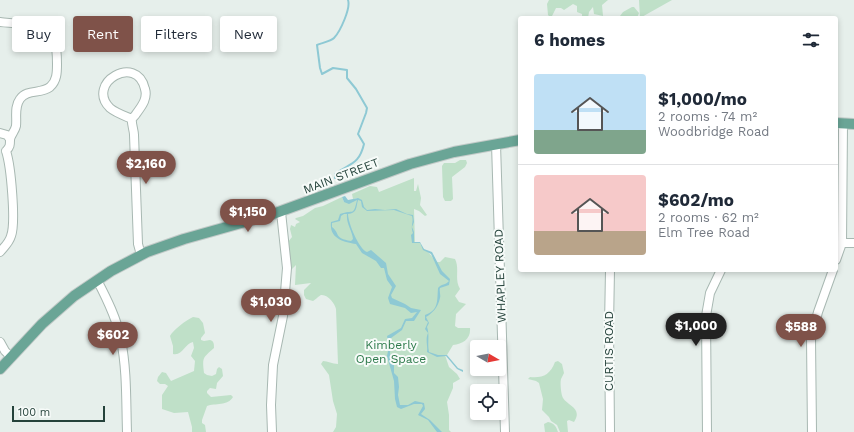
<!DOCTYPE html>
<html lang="en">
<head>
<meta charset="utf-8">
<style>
  body { margin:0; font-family:"Work Sans",sans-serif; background:#f6f6f7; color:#1f2937; height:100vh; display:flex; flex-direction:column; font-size:15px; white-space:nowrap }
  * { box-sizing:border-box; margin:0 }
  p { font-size:13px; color:#747a83 }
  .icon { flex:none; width:22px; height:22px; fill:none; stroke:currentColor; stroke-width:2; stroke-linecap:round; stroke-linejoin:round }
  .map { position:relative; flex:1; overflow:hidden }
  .side { position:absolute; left:518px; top:16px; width:320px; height:256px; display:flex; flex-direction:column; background:#fff; border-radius:4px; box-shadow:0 2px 6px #0003 }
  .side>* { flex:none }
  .guide { position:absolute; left:12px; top:16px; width:380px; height:36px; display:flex; gap:8px }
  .needle { width:26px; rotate:99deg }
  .fabs { position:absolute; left:470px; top:340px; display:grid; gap:8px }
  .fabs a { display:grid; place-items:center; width:36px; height:36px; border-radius:4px; background:#fff; box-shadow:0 2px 6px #0003; font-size:20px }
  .scale { position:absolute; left:12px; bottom:10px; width:93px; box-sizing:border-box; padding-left:4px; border:2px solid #24423a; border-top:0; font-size:11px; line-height:14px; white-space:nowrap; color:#24423a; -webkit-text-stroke:3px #f7fbf9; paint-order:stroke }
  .price { position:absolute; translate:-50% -34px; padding:0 9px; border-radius:14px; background:#7f5249; color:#fff; font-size:13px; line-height:26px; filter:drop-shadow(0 1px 2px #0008) }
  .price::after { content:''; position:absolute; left:50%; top:24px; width:12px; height:9px; margin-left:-6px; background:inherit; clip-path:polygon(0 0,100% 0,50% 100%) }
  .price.on { background:#222; color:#fff }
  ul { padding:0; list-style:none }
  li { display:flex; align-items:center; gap:12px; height:100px; padding:0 16px }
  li+li { border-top:1px solid #e0e1e3 }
  li span { display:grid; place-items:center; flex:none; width:112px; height:80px; border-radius:4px; color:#555 }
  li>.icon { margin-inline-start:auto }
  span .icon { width:48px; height:48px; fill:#fffc; stroke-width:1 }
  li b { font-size:17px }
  h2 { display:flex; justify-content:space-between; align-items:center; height:48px; padding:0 16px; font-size:17px }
  .tag { padding:0 14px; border-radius:4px; background:#fff; box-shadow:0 2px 6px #0003; font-size:14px; line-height:36px }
  .tag.on { background:#7f5249; color:#fff }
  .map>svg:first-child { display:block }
  .green { fill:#bfe0c8 }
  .water { fill:#8ec9d4; fill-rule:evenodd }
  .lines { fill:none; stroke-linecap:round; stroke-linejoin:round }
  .stream { stroke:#8ec9d4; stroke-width:2 }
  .minor-casing { stroke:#a8b8b2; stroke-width:10 }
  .major-casing { stroke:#c2cac8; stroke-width:12 }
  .minor { stroke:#fff; stroke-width:8 }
  .major { stroke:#6aa596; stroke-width:10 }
  .labels { text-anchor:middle; stroke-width:4; stroke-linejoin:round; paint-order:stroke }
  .street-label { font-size:12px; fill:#24423a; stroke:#f7fbf9 }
  .park-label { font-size:12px; fill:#2d7a4b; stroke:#f7fbf9 }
</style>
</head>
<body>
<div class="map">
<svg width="854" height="432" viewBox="0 0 854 432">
  <rect width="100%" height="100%" fill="#e6efeb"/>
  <path class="green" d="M549,0H608L602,5L603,16L594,14L593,7L589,12L588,18H582V14L577,12V6L573,4L564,10L561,8H556L551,18L548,15L547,4Z
    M639,0H672L640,18Z
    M632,7H634L639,13L637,18H610L620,16L623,12Z
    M460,160H466L467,163L465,167L452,177L453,199L451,201H445L443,197L442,166L444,163H455Z
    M414,178V191H416L418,184L421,198L420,205L427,215L425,216L419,211L414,209L415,243H420C424,253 430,250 435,262H440L445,257L455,259C460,269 454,279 460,289L455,296L459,302L466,304L456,314L455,326L458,328H470C471,339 463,344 453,345L447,355H445L449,367L457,374L460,379L453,383V388L447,402L449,415V430L451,432H333L336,427L337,414L333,401L329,375L321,364L323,361C328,361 332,364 338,364L336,309C335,304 328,294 321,295C319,296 315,300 313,301L306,299L304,295V290L311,283L295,285L296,265L291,270L288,242L292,237L290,229L291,225L295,227L296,224L300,222L295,219L296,218L303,216L315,208L323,206L342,197L344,202H351L358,198L353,199L352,194L370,186L377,187L379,192Z
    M193,317L199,318L203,323L205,333L201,338V340L204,341L210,340C214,341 214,344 214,348C203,358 202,357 204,373L207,375L212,376L216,374L217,369L219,367L222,369L223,376L217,383L216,389L210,388L207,391V393L211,397L231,395L233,397C228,406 215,403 207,406L202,420V423L205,425L206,432H192V427L188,412L174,413L162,409V395L168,386L165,384H160L157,381L158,377L162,372L166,373L171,381L194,371L195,361L191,356L194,348L193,342C184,344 183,356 173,354V346L170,336C173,330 186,320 193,317Z
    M558,361L562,364L564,373C563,375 562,377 561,379C560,383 561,395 563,398C568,406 583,408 574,422L569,420L567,421L568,432H560L557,425L551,421L549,417L542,410L543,399L539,383L536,381L528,379L530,377C543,378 550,375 555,362Z
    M548,422C554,423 556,426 558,432H545L544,424Z"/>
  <path class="water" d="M345,196L348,200L358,198L362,200L364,207L367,210L375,209L385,210L396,209L407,214L413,215L414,222L412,227L414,232V242H420L424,249L432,252L442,271L450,279L449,285L440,288C439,291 441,295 440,298C438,307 433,313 426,317L429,323L427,327C430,335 427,343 429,352L438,355H447L458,368L463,370V372L457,369L446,356L437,357L427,352C428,345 425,340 428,333L425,329L428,322L425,320V315C439,310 437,301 438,288C441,284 446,285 449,281L440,274L431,254L423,250L420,243H412L411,235L413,233C410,226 414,222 412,216L394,210L367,211L362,207L361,201L358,200C356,208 357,213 348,214C348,223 359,249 367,252L371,250L386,263L388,274L396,286L391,295L392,298L405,304L411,308L421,310L414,321H406L402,330L391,338L390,354L394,364V373L398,377L399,387L398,395L400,405H408L415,401L424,403L425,409L421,414L430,420L442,432H437L428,420L418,415L423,406L422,404H414L401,409L397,407L395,399L394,381L387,356L389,346L387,336L401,328L405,319L412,318L417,312L411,313L405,308L390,304L388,298L392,287L387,280L384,268H381L376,261L362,253L356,244C344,242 329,239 331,222L338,220L340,214C354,209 353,217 357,200L349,204L344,202L342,197ZM344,214H347C346,224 352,230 353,239L351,241C333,238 341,234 332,227V223L340,221L341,216Z"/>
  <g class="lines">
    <path class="stream" d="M335,178V174C350,163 359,165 364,144L358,134L366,113L367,108L356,89L347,78V70L333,68L322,74L320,68L317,45C322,43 331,41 334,38C340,32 351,8 348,0"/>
    <g class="minor-casing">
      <path id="minor" d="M0,22C16,24 45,23 54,40C57,47 57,57 57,64C57,72 57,81 50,87C41,94 27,89 20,99C14,107 17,117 16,126C15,131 10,136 10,140C10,145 10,147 6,151
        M132,119C125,116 116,113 110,108C85,83 137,53 145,89C148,99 141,107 136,114C135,116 133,117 132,119C131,123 134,130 134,135L138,244L141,255
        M0,133L7,135L10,139
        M496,144L505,432
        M842,243H854
        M0,252C4,247 9,243 11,236C16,223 11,166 6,151
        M836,260L842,243L843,124
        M97,280C107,299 117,319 121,340C127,370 126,401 127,432
        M0,342L5,351L11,357
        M272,432L271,405L273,365L283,316L287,268L281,212
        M610,432L609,326L610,270
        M707,432L706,316L710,293L721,270
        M812,432L811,339L818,312L833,270"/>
    </g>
    <g class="major-casing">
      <path id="major" d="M836,123L854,124
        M0,369L42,324L74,296L111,271L147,252L184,239L273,214L410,164L454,152L520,140"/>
    </g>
    <use href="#minor" class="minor"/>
    <use href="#major" class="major"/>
  </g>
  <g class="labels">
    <g class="street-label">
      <text transform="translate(341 176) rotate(-21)" y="4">MAIN STREET</text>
      <text transform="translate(500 276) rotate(-92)" y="4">WHAPLEY ROAD</text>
      <text transform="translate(609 351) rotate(-90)" y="4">CURTIS ROAD</text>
    </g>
    <g class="park-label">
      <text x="391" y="349">Kimberly<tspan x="391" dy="14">Open Space</tspan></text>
    </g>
  </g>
</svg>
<div class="fabs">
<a><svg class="needle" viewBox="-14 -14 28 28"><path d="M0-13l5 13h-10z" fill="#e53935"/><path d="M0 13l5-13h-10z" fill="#747a83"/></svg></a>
<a><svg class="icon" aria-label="locate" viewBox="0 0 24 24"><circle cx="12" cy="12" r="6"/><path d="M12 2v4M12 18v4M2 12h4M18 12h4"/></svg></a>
</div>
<div class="scale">100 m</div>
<b class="price" style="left:146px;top:185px">$2,160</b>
<b class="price" style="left:248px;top:233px">$1,150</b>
<b class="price" style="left:271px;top:323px">$1,030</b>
<b class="price on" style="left:696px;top:347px">$1,000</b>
<b class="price" style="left:801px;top:348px">$588</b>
<b class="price" style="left:113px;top:356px">$602</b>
<div class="guide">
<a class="tag">Buy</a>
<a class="tag on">Rent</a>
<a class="tag">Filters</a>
<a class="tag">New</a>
</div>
<section class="side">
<h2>6 homes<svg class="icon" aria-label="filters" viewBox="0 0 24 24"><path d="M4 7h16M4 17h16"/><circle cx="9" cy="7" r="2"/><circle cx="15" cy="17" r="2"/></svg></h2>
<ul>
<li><span style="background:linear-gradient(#bfe0f5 70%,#7fa58c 0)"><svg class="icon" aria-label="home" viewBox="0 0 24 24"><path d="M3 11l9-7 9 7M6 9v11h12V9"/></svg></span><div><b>$1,000/mo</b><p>2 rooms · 74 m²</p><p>Woodbridge Road</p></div></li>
<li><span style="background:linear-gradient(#f6c9c9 70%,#b9a48a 0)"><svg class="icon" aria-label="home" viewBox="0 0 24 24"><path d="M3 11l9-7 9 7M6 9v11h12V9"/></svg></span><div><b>$602/mo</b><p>2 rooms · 62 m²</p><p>Elm Tree Road</p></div></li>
</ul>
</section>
</div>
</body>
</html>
